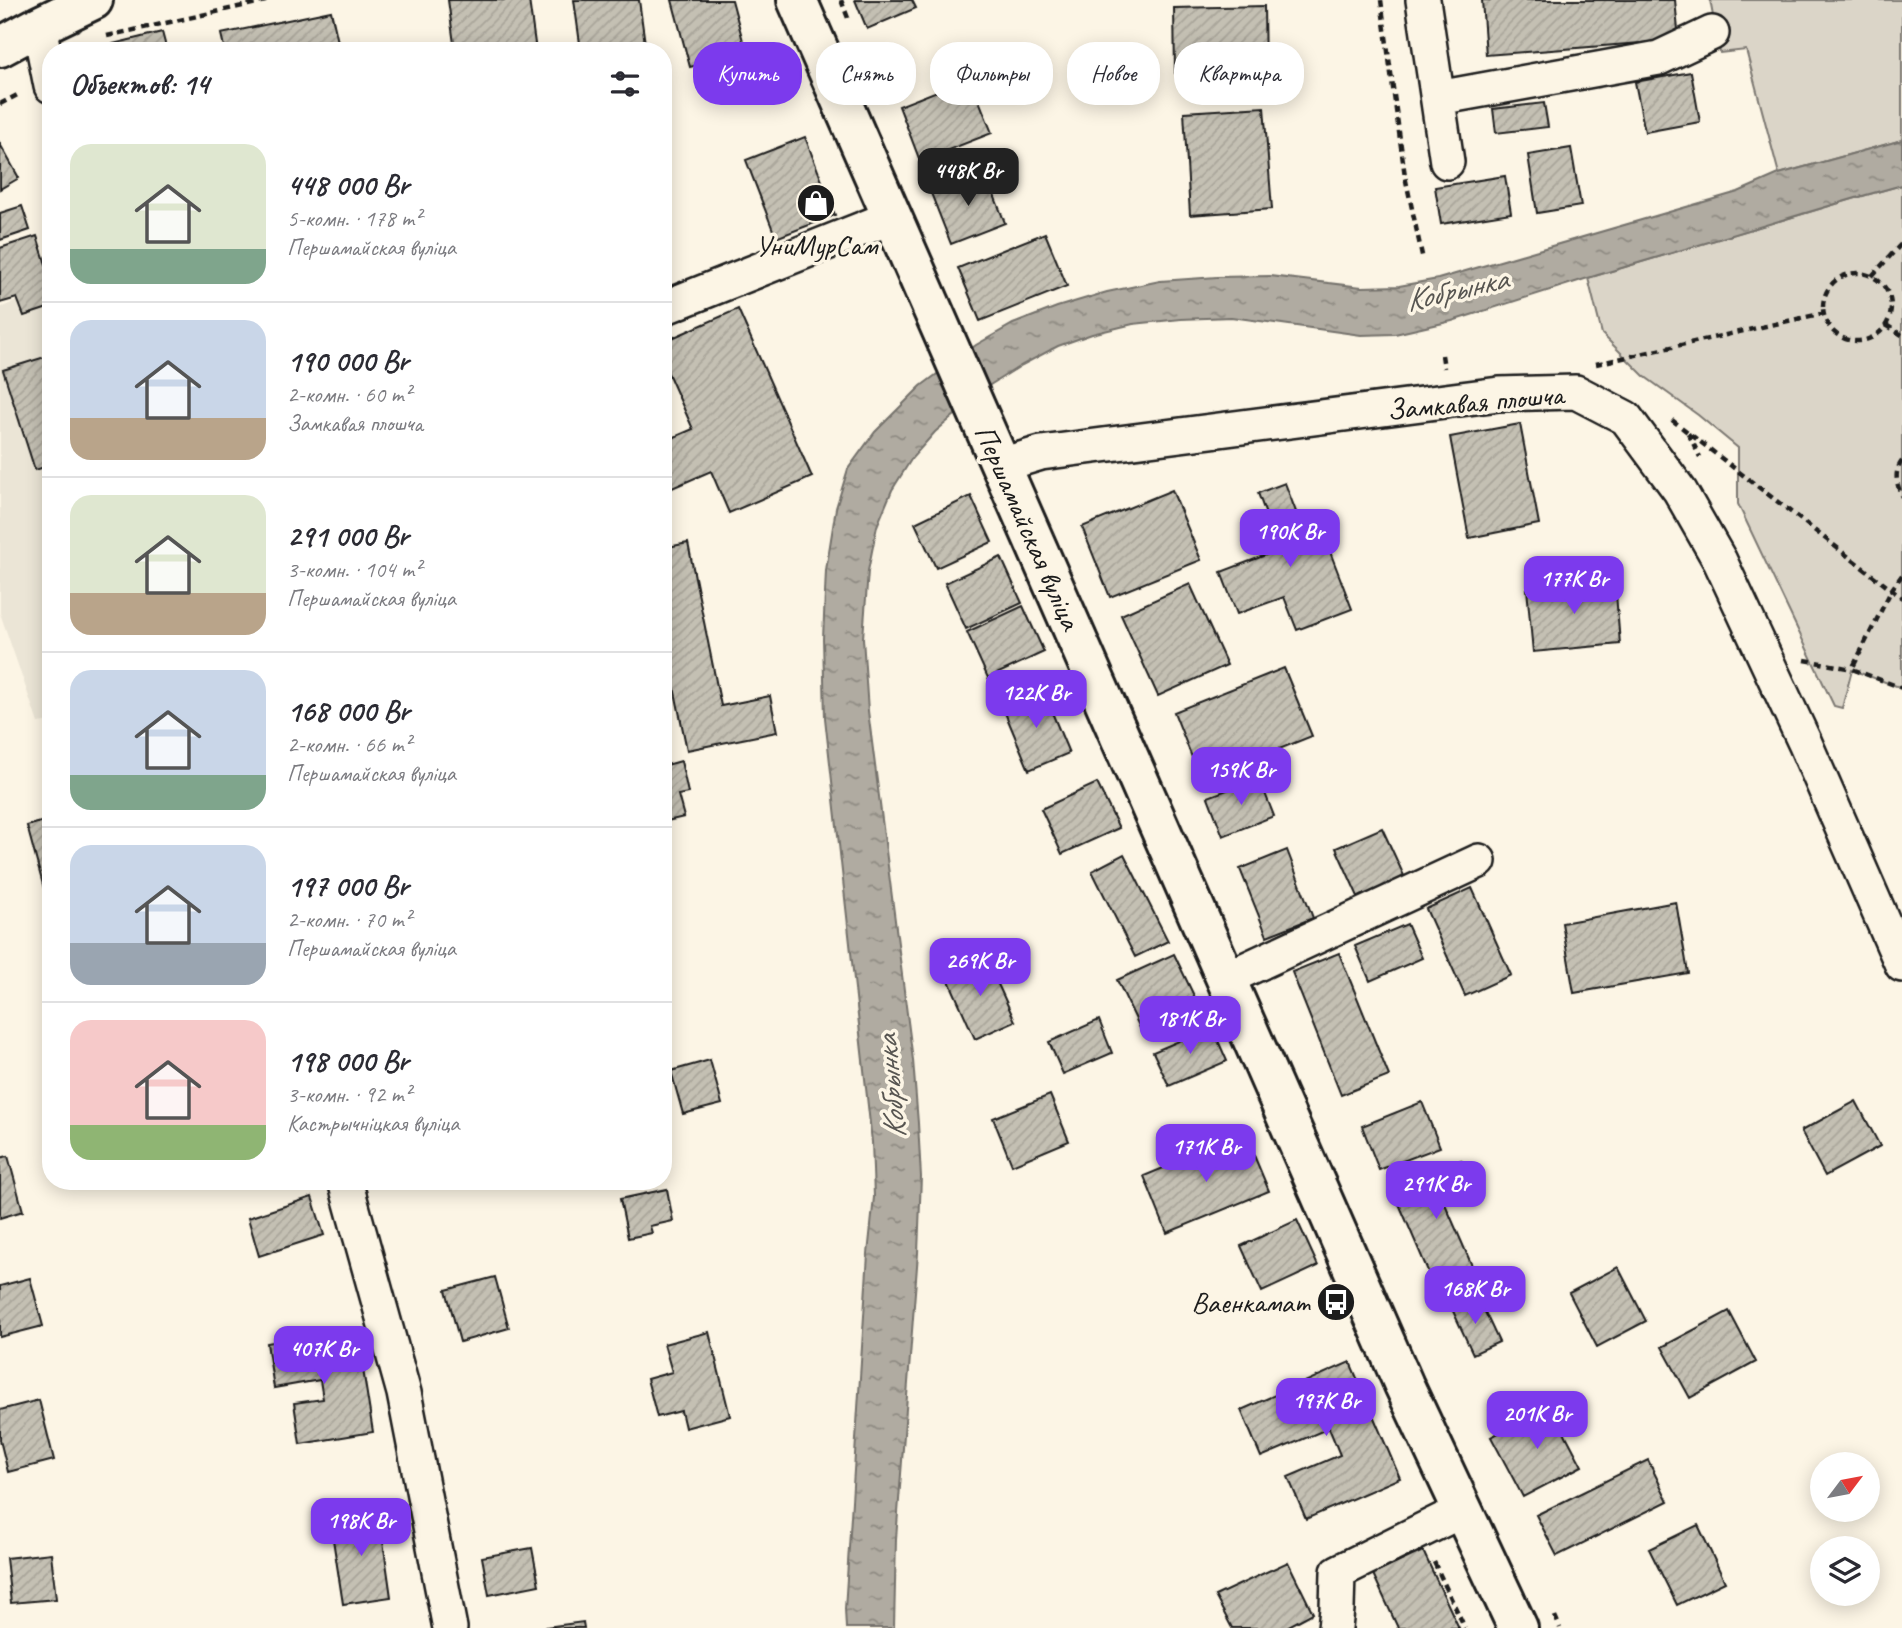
<!DOCTYPE html>
<html lang="ru">
<head>
<meta charset="utf-8">
<style>
  body { margin:0; font-family:Caveat,sans-serif; background:#f7f7f7; color:#2b2b33; height:100vh; display:flex; flex-direction:column; font-size:26px; white-space:nowrap }
  * { box-sizing:border-box; margin:0 }
  p { font-size:23px; color:#7c7c81 }
  .icon { flex:none; width:38px; height:38px; fill:none; stroke:currentColor; stroke-width:2; stroke-linecap:round; stroke-linejoin:round }
  .map { position:relative; flex:1; overflow:hidden }
  .drawer { position:absolute; left:42px; top:42px; width:630px; height:1148px; display:flex; flex-direction:column; background:#fff; border-radius:28px; box-shadow:0 4px 18px #0003 }
  .drawer>* { flex:none }
  .banner { position:absolute; left:693px; top:42px; width:665px; height:63px; display:flex; gap:14px }
  .needle { width:46px; rotate:58deg }
  .tools { position:absolute; left:1810px; top:1452px; display:grid; gap:14px }
  .tools a { display:grid; place-items:center; width:70px; height:70px; border-radius:50%; background:#fff; box-shadow:0 4px 18px #0003; font-size:35px }
  .price { position:absolute; translate:-50% -60px; padding:0 16px; border-radius:14px; background:#7c3aed; color:#fff; font-size:23px; line-height:46px; filter:drop-shadow(0 2px 4px #0008) }
  .price::after { content:''; position:absolute; left:50%; top:42px; width:21px; height:16px; margin-left:-10px; background:inherit; clip-path:polygon(0 0,100% 0,50% 100%) }
  .price.on { background:#222; color:#fff }
  ul { padding:0; list-style:none }
  li { display:flex; align-items:center; gap:21px; height:175px; padding:0 28px }
  li+li { border-top:2px solid #e1e1e2 }
  li span { display:grid; place-items:center; flex:none; width:196px; height:140px; border-radius:21px; color:#555 }
  li>.icon { margin-inline-start:auto }
  span .icon { width:84px; height:84px; fill:#fffc; stroke-width:1 }
  li b { font-size:30px }
  h2 { display:flex; justify-content:space-between; align-items:center; height:84px; padding:0 28px; font-size:30px }
  .chip { padding:0 24px; border-radius:28px; background:#fff; box-shadow:0 4px 18px #0003; font-size:24px; line-height:63px }
  .chip.on { background:#7c3aed; color:#fff }
  .map>svg:first-child { display:block }
  .built { fill:#ebe5d6 }
  .grass { fill:#dbd5c8; stroke:#7c7872; stroke-width:2 }
  .water { fill:url(#water-ripples); stroke:#75726c; stroke-width:2 }
  .building { fill:url(#building-hatch); stroke:#1c1c1c; stroke-width:2 }
  .lines { fill:none; stroke-linecap:round; stroke-linejoin:round }
  .minor-casing { stroke:#1c1c1c; stroke-width:38 }
  .major-casing { stroke:#1c1c1c; stroke-width:44 }
  .path { stroke:#1c1c1c; stroke-width:4.5; stroke-dasharray:7 5; stroke-linecap:butt }
  .minor { stroke:#fcf5e5; stroke-width:33 }
  .major { stroke:#fcf5e5; stroke-width:38 }
  .labels { text-anchor:middle; stroke-width:7; stroke-linejoin:round; paint-order:stroke }
  .poi-label { font-size:30px; fill:#1c1c1c; stroke:#fcf5e5 }
  .street-label { font-size:30px; fill:#1c1c1c; stroke:#fcf5e5 }
  .water-label { font-size:32px; font-style:italic; fill:#575551; stroke:#fcf5e5 }
</style>
</head>
<body>
<div class="map">
<svg width="1902" height="1628" viewBox="0 0 1902 1628">
  <defs>
    <pattern id="water-ripples" width="26" height="14" patternUnits="userSpaceOnUse" patternTransform="scale(1.75)"><rect width="26" height="14" fill="#b0aba1"/><path d="M2 4q2-2 4 0t4 0M15 11q2-2 4 0t4 0" fill="none" stroke="#8e8a82"/></pattern>
    <pattern id="building-hatch" width="6" height="6" patternUnits="userSpaceOnUse" patternTransform="scale(1.75)"><rect width="6" height="6" fill="#c4c0b3"/><path d="M-1 1l2-2M0 6l6-6M5 7l2-2" fill="none" stroke="#a8a499"/></pattern>
  </defs>
  <rect width="100%" height="100%" fill="#fcf5e5"/>
  <filter id="ink" filterUnits="userSpaceOnUse"><feTurbulence type="fractalNoise" baseFrequency=".0143" numOctaves="2"/><feDisplacementMap in="SourceGraphic" scale="14" xChannelSelector="R" yChannelSelector="G"/><feConvolveMatrix kernelMatrix="1 2 1 2 8 2 1 2 1" color-interpolation-filters="sRGB"/></filter>
  <g filter="url(#ink)">
    <path class="built" d="M48,288L51,299V721L38,723L0,613V308Z"/>
    <path class="grass" d="M1710,0H1902V140L1779,174L1746,50L1720,53Z
      M1902,185V688L1852,670L1842,708L1834,706L1738,504V448L1698,415L1644,376L1602,334L1588,278L1866,195Z"/>
    <path class="water" d="M1902,140V185L1866,195L1588,278L1452,321L1395,334L1361,335L1231,317L1181,319L1133,324L1092,334L1058,346L1022,365L990,385L935,432L912,458L892,490L877,526L868,571L863,638L868,711L913,1060L918,1123L921,1177L918,1253L896,1539L894,1628H846L845,1609L868,1254L874,1197L872,1142L825,718L823,639L826,570L836,508L848,469L875,432L921,386L976,345L1013,324L1057,307L1107,292L1160,281L1217,277L1270,276L1362,287L1399,286L1438,279L1738,192L1779,174Z"/>
    <path class="building" d="M448,0H529L536,51H455Z
      M574,0H639L646,51H581Z
      M672,0H732L746,52L690,67Z
      M855,0H912L916,8L867,29Z
      M1482,0H1675L1679,40L1486,55Z
      M1264,6L1265,71L1175,73L1174,8Z
      M331,11L340,51H225L221,34Z
      M162,32L167,51H114L113,44Z
      M99,44L100,51H75Z
      M1691,72L1700,122L1645,132L1635,82Z
      M970,78L992,133L920,161L899,106Z
      M1544,103L1548,127L1496,133L1493,109Z
      M1264,107L1272,209L1190,215L1184,112Z
      M805,137L835,215L776,238L746,160Z
      M0,144L19,178L0,189Z
      M1571,148L1581,206L1537,213L1528,155Z
      M985,172L1005,223L951,244L931,193Z
      M1505,176L1511,213L1441,224L1435,187Z
      M22,206L30,230L0,240V213Z
      M1045,233L1067,286L980,321L958,268Z
      M37,236L51,280V307L24,316L17,298L0,303V248Z
      M738,309L812,477L729,513L711,471L663,492V442L693,429L663,362V342Z
      M51,355V465L35,470L3,370Z
      M1520,424L1539,524L1469,538L1450,437Z
      M1285,483L1306,538L1322,531L1352,609L1297,630L1284,597L1237,614L1221,572L1279,550L1258,493Z
      M1172,490L1201,560L1110,597L1082,527Z
      M971,496L992,542L936,568L915,523Z
      M688,543L721,706L770,696L777,732L687,750L663,634V548Z
      M1001,557L1022,603L966,629L945,583Z
      M1615,581L1620,644L1533,652L1527,589Z
      M1190,584L1227,665L1158,696L1121,615Z
      M1023,606L1044,652L988,678L967,632Z
      M1284,668L1312,736L1201,780L1174,712Z
      M1043,691L1069,753L1029,770L1003,708Z
      M681,761L688,793L678,795L684,817L663,822V766Z
      M1259,778L1274,816L1223,836L1208,797Z
      M1097,783L1119,828L1062,854L1041,809Z
      M51,819V890L45,892L27,826Z
      M1382,828L1405,878L1359,899L1336,848Z
      M1287,850L1313,918L1267,936L1240,869Z
      M1124,854L1168,941L1135,957L1092,871Z
      M1472,888L1511,975L1465,996L1426,909Z
      M1676,902L1688,973L1574,993L1562,923Z
      M1407,924L1422,958L1370,981L1355,946Z
      M1339,953L1389,1076L1341,1095L1292,972Z
      M1174,954L1197,1002L1140,1028L1117,980Z
      M985,956L1015,1021L975,1039L946,974Z
      M1099,1020L1112,1053L1063,1074L1049,1042Z
      M1212,1027L1227,1061L1169,1086L1153,1052Z
      M710,1060L722,1104L683,1114L671,1071Z
      M1050,1095L1069,1141L1012,1165L993,1118Z
      M1856,1101L1880,1146L1825,1176L1801,1131Z
      M1422,1102L1440,1147L1379,1170L1362,1126Z
      M1245,1134L1269,1191L1167,1233L1144,1176Z
      M8,1156L23,1211L0,1218V1158Z
      M1461,1160L1472,1184L1442,1197L1473,1268L1434,1285L1393,1190Z
      M667,1189L673,1221L650,1226L652,1233L628,1238L620,1199Z
      M312,1197L324,1235L259,1256L248,1218Z
      M1297,1220L1318,1266L1262,1292L1241,1246Z
      M1618,1267L1646,1321L1597,1347L1569,1293Z
      M495,1277L509,1328L460,1342L446,1290Z
      M30,1278L43,1326L0,1337V1286Z
      M1478,1297L1499,1342L1473,1354L1452,1309Z
      M1729,1311L1756,1362L1690,1398L1662,1347Z
      M709,1332L730,1416L685,1428L681,1411L657,1417L647,1379L672,1372L664,1344Z
      M319,1334L321,1344L358,1338L373,1432L300,1444L294,1403L323,1399L320,1380L274,1388L267,1343Z
      M1350,1362L1400,1478L1306,1519L1288,1477L1340,1455L1329,1428L1261,1457L1241,1410Z
      M39,1400L54,1460L8,1472L0,1440V1410Z
      M1550,1405L1582,1466L1523,1497L1491,1437Z
      M1648,1460L1668,1501L1557,1556L1536,1515Z
      M379,1513L391,1597L343,1604L330,1520Z
      M1698,1525L1725,1582L1677,1605L1649,1549Z
      M532,1548L539,1585L489,1595L482,1557Z
      M1423,1551L1459,1628H1398L1373,1574Z
      M51,1553L56,1599L11,1603L6,1558Z
      M1288,1562L1313,1613L1285,1628H1232L1215,1596Z
      M583,1622L584,1628H547L546,1627Z"/>
    <g class="lines">
      <g class="minor-casing">
        <path id="minor" d="M1423,0L1447,162
          M39,26L51,86
          M1438,98L1659,58L1712,33
          M663,308L892,217
          M1001,465L1041,453L1499,394L1576,392L1626,418L1680,491L1720,561L1805,743L1902,965
          M1225,979L1479,861
          M345,1181L404,1393L450,1628
          M1335,1628L1337,1609L1338,1572L1463,1510"/>
      </g>
      <g class="major-casing">
        <path id="major" d="M797,0L1404,1385L1518,1628
          M0,47L39,26L93,0"/>
      </g>
      <path class="path" d="M841,0L848,18
        M1381,0L1405,176L1423,260
        M107,36L270,0
        M0,104L19,94
        M1823 307a34 34 0 1 1 68 0a34 34 0 1 1-68 0Z
        M1872,276L1902,243
        M1886,325L1902,335
        M1442,355L1444,368
        M1596,364L1824,313
        M1672,420L1902,598
        M1688,433L1700,457
        M1902,461C1893,473 1897,484 1902,497
        M1902,575L1892,589L1852,669L1902,688
        M1805,660L1852,669
        M1434,1562L1465,1628
        M1555,1616L1560,1628"/>
      <use href="#minor" class="minor"/>
      <use href="#major" class="major"/>
    </g>
  </g>
  <defs>
    <g id="shop-disc" transform="scale(2.0125)"><circle r="9.5" fill="#1c1c1c" stroke="#fcf5e5"/><path d="M-5-2.5h2.3a2.7 3.5 0 0 1 5.4 0H5L5.5 6h-11ZM-1.5-2.5h3a1.5 2.3 0 0 0-3 0Z" fill="#fff"/></g>
    <g id="bus-disc" transform="scale(2.0125)"><circle r="9.5" fill="#1c1c1c" stroke="#fcf5e5"/><path d="M-5-6H5V4H4V6H2V4H-2V6H-4V4H-5ZM-3.5-4V0h7V-4ZM-3.5 1.2v1.5H-2V1.2ZM2 1.2v1.5H3.5V1.2Z" fill="#fff"/></g>
  </defs>
  <g fill-rule="evenodd">
    <use href="#shop-disc" x="816" y="203"/>
    <use href="#bus-disc" x="1336" y="1302"/>
  </g>
  <g class="labels">
    <g class="poi-label">
      <text x="816" y="255">УниМурСам</text>
      <text x="1309" y="1312" text-anchor="end">Ваенкамат</text>
    </g>
    <g class="street-label">
      <text transform="translate(1475 402) rotate(-5)" y="10">Замкавая плошча</text>
      <text transform="translate(1028 527) rotate(66)" y="10">Першамайская вуліца</text>
    </g>
    <g class="water-label">
      <text transform="translate(1456 289) rotate(-13)" y="11">Кобрынка</text>
      <text transform="translate(890 1087) rotate(-95)" y="11">Кобрынка</text>
    </g>
  </g>
</svg>
<div class="tools">
<a><svg class="needle" viewBox="-14 -14 28 28"><path d="M0-13l5 13h-10z" fill="#e53935"/><path d="M0 13l5-13h-10z" fill="#7c7c81"/></svg></a>
<a><svg class="icon" aria-label="layers" viewBox="0 0 24 24"><path d="M12 4l9 5-9 5-9-5zM3 14l9 5 9-5"/></svg></a>
</div>
<b class="price on" style="left:968px;top:208px">448K Br</b>
<b class="price" style="left:1290px;top:569px">190K Br</b>
<b class="price" style="left:1574px;top:616px">177K Br</b>
<b class="price" style="left:1036px;top:730px">122K Br</b>
<b class="price" style="left:1241px;top:807px">159K Br</b>
<b class="price" style="left:980px;top:998px">269K Br</b>
<b class="price" style="left:1190px;top:1056px">181K Br</b>
<b class="price" style="left:1206px;top:1184px">171K Br</b>
<b class="price" style="left:1436px;top:1221px">291K Br</b>
<b class="price" style="left:1475px;top:1326px">168K Br</b>
<b class="price" style="left:324px;top:1386px">407K Br</b>
<b class="price" style="left:1326px;top:1438px">197K Br</b>
<b class="price" style="left:1537px;top:1451px">201K Br</b>
<b class="price" style="left:361px;top:1558px">198K Br</b>
<div class="banner">
<a class="chip on">Купить</a>
<a class="chip">Снять</a>
<a class="chip">Фильтры</a>
<a class="chip">Новое</a>
<a class="chip">Квартира</a>
</div>
<section class="drawer">
<h2>Объектов: 14<svg class="icon" aria-label="filters" viewBox="0 0 24 24"><path d="M4 7h16M4 17h16"/><circle cx="9" cy="7" r="2"/><circle cx="15" cy="17" r="2"/></svg></h2>
<ul>
<li><span style="background:linear-gradient(#dfe7d0 75%,#7fa58c 0)"><svg class="icon" aria-label="home" viewBox="0 0 24 24"><path d="M3 11l9-7 9 7M6 9v11h12V9"/></svg></span><div><b>448 000 Br</b><p>5-комн. · 178 m²</p><p>Першамайская вуліца</p></div></li>
<li><span style="background:linear-gradient(#c9d6e8 70%,#b9a48a 0)"><svg class="icon" aria-label="home" viewBox="0 0 24 24"><path d="M3 11l9-7 9 7M6 9v11h12V9"/></svg></span><div><b>190 000 Br</b><p>2-комн. · 60 m²</p><p>Замкавая плошча</p></div></li>
<li><span style="background:linear-gradient(#dfe7d0 70%,#b9a48a 0)"><svg class="icon" aria-label="home" viewBox="0 0 24 24"><path d="M3 11l9-7 9 7M6 9v11h12V9"/></svg></span><div><b>291 000 Br</b><p>3-комн. · 104 m²</p><p>Першамайская вуліца</p></div></li>
<li><span style="background:linear-gradient(#c9d6e8 75%,#7fa58c 0)"><svg class="icon" aria-label="home" viewBox="0 0 24 24"><path d="M3 11l9-7 9 7M6 9v11h12V9"/></svg></span><div><b>168 000 Br</b><p>2-комн. · 66 m²</p><p>Першамайская вуліца</p></div></li>
<li><span style="background:linear-gradient(#c9d6e8 70%,#9aa5b1 0)"><svg class="icon" aria-label="home" viewBox="0 0 24 24"><path d="M3 11l9-7 9 7M6 9v11h12V9"/></svg></span><div><b>197 000 Br</b><p>2-комн. · 70 m²</p><p>Першамайская вуліца</p></div></li>
<li><span style="background:linear-gradient(#f6c9c9 75%,#8fb573 0)"><svg class="icon" aria-label="home" viewBox="0 0 24 24"><path d="M3 11l9-7 9 7M6 9v11h12V9"/></svg></span><div><b>198 000 Br</b><p>3-комн. · 92 m²</p><p>Кастрычніцкая вуліца</p></div></li>
</ul>
</section>
</div>
</body>
</html>
